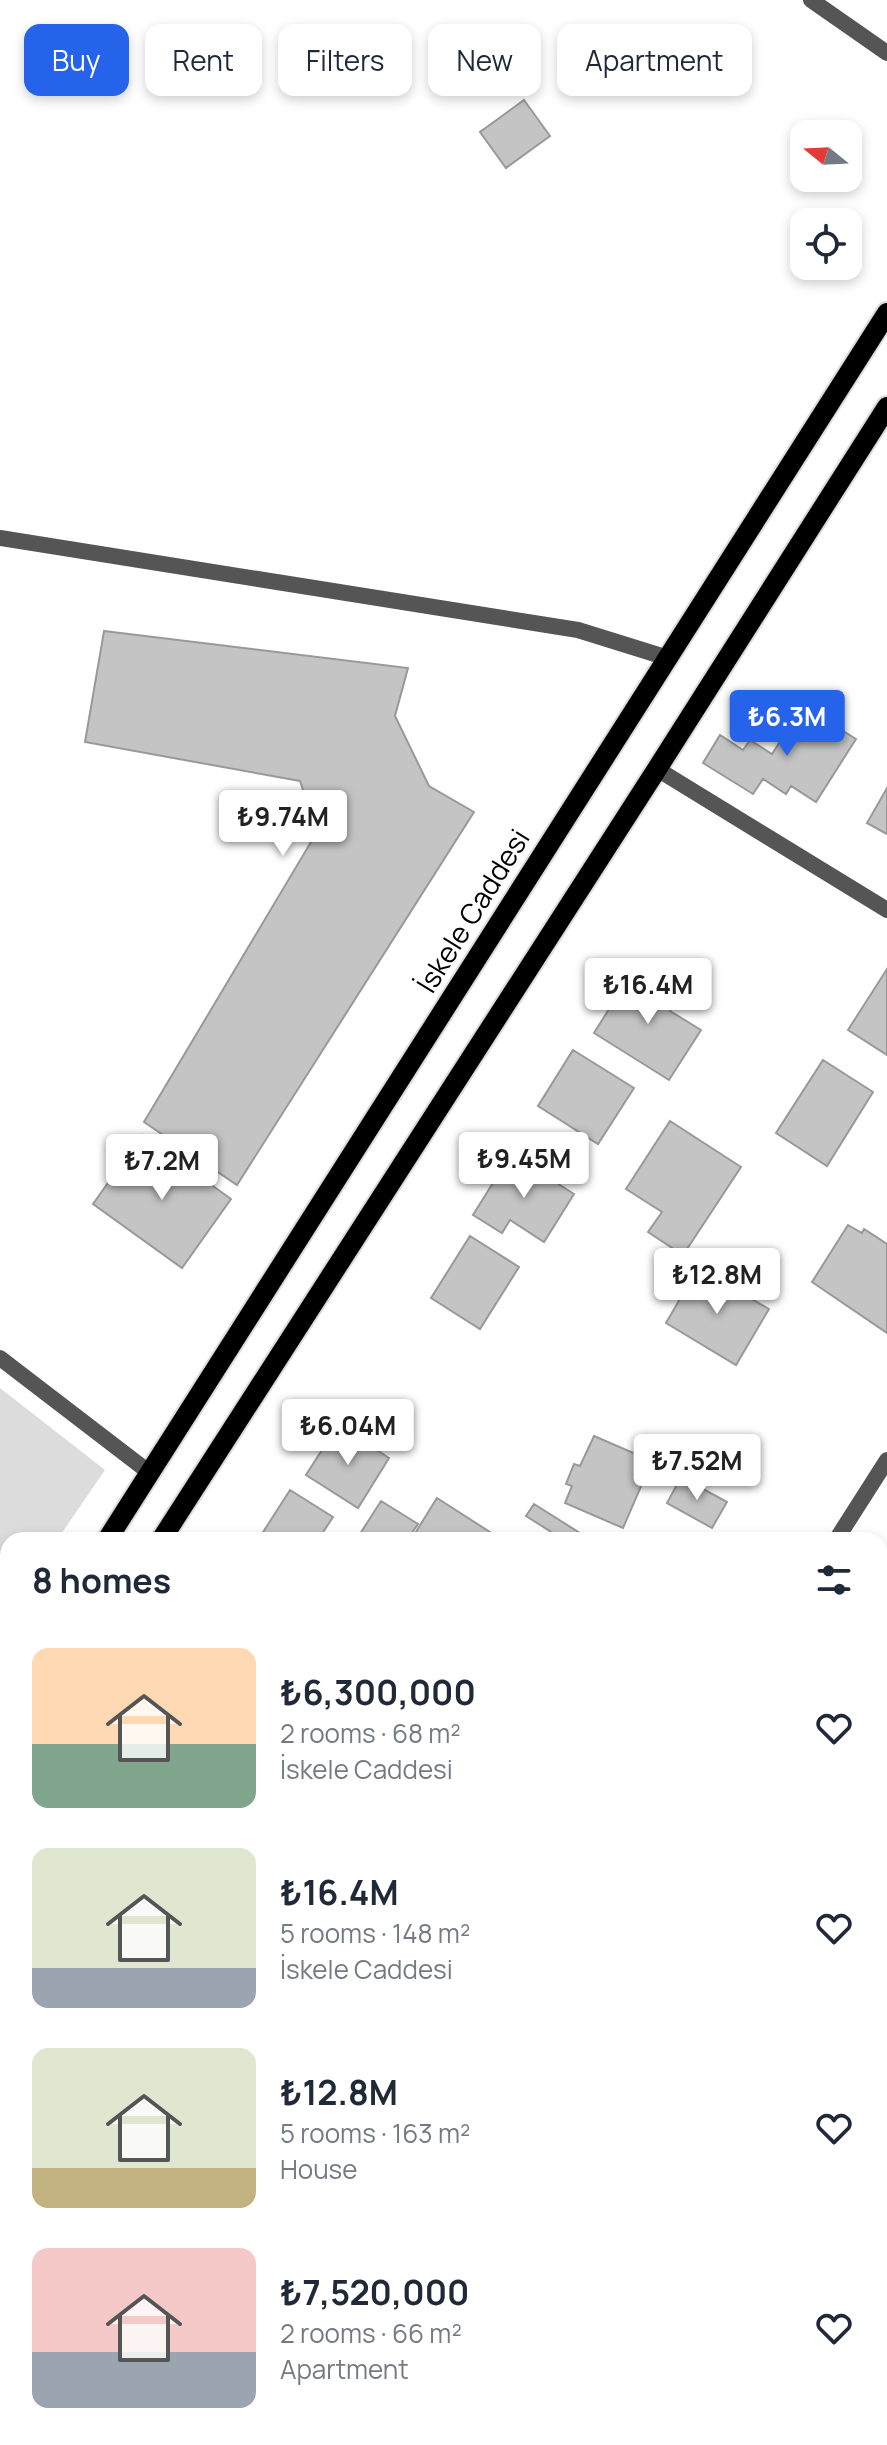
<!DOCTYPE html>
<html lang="en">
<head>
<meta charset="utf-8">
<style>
  body { margin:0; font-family:Manrope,sans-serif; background:#f2f2f3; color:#1f2937; height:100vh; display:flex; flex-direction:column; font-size:30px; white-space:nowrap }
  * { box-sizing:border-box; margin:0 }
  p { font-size:26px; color:#747a83 }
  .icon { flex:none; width:44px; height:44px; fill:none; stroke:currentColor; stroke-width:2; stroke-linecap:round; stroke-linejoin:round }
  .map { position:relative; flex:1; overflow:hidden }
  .side { position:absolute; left:0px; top:1532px; width:888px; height:914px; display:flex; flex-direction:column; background:#fff; border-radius:24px 24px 0 0; box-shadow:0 4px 12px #0003 }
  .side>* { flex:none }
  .banner { position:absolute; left:24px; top:24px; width:840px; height:72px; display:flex; gap:16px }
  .needle { width:52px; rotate:288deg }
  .controls { position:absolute; left:790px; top:120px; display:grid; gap:16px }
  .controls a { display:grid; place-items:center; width:72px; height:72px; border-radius:16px; background:#fff; box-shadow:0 4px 12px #0003; font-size:40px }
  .price { position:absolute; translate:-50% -68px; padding:0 18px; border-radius:8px; background:#fff; color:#222; font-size:26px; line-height:52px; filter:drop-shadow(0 2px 4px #0008) }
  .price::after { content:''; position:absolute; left:50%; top:48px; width:24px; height:18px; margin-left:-12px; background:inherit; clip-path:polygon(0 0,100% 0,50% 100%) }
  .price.current { background:#2563eb; color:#fff }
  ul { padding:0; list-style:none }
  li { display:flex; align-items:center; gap:24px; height:200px; padding:0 32px }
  li span { display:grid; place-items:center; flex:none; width:224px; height:160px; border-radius:16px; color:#555 }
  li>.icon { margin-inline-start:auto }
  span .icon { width:96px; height:96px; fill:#fffc; stroke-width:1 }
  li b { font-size:34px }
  h2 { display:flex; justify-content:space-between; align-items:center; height:96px; padding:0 32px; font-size:34px }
  .chip { padding:0 28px; border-radius:16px; background:#fff; box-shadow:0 4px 12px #0003; font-size:28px; line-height:72px }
  .chip.current { background:#2563eb; color:#fff }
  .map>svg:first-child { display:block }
  .green { fill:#dcdcdc }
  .building { fill:#c4c4c4; stroke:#999; stroke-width:2 }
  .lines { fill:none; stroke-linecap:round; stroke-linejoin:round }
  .primary-casing { stroke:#dbdbdb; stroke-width:24 }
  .minor { stroke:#555; stroke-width:16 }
  .primary { stroke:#000; stroke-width:20 }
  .labels { text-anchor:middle; stroke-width:6; stroke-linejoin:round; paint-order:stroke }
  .street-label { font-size:28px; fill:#000; stroke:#fff }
</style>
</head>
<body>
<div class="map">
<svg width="887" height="2445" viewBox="0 0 887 2445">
  <rect width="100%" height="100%" fill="#fff"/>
  <path class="green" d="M0,1388L105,1470L57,1540H8V1612L0,1623Z"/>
  <path class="building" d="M524,100L550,136L506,168L480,132Z
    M104,631L408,668L395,716L429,786L474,812L237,1185L144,1122L317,832L300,781L85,742Z
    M803,706L856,739L816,802L791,786L786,794L763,779L753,794L703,763L720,735L743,750L750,740L772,754Z
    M887,788V834L867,823Z
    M634,969L678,997L670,1011L701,1030L669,1080L594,1033Z
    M887,969V1055L848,1030Z
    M573,1050L634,1088L598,1144L538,1106Z
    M823,1060L873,1092L827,1166L776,1133Z
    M670,1121L741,1167L683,1255L648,1232L662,1212L626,1189Z
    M142,1135L231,1199L182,1268L93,1204Z
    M511,1154L574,1194L544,1242L510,1220L502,1233L473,1215Z
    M848,1225L862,1233L864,1229L887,1244V1333L812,1282Z
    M470,1236L519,1267L480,1329L431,1298Z
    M698,1268L769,1309L736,1365L666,1323Z
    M338,1425L389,1458L358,1508L306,1475Z
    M594,1436L652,1461L623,1528L565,1503L572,1486L566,1484L574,1464L580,1466Z
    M681,1477L727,1502L712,1528L667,1503Z
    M290,1490L333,1517L318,1540H258Z
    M437,1498L493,1534L489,1540H422L414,1535Z
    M381,1501L418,1524L407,1540H370L360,1534Z
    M534,1504L591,1540H564L526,1516Z
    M880,1609L887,1614V1671L880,1682Z
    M886,1730L887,1731V1753L880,1748V1740Z
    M880,1891L887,1895V1965L880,1961Z
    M887,2008V2064L881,2073L880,2019Z
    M880,2162L887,2166V2193L880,2189Z
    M887,2329V2391L880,2387V2340Z
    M0,2356L8,2361V2368L0,2381Z
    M163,2438H218L214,2445H174Z
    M818,2438H870L881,2445H813Z"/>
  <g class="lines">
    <g class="primary-casing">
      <path id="primary" d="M107,1540L887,313
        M161,1540L657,769L887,407
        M0,1704L8,1692
        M0,1790L8,1778"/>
    </g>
    <path class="minor" d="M811,0L887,53
      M0,538L578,630L668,658
      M657,769L887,910
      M0,1358L150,1473
      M836,1540L887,1460
      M880,2127L887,2131
      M255,2445L260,2438"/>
    <use href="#primary" class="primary"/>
  </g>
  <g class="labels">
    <g class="street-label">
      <text transform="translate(473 911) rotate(-58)" y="10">İskele Caddesi</text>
    </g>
  </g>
</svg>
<div class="controls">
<a><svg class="needle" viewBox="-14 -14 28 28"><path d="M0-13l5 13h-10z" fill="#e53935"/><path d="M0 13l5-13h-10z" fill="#747a83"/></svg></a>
<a><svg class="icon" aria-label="locate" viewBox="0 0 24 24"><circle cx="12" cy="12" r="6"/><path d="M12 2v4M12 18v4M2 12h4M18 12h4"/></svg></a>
</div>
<b class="price current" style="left:787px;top:758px">₺6.3M</b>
<b class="price" style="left:283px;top:858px">₺9.74M</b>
<b class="price" style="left:648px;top:1026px">₺16.4M</b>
<b class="price" style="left:524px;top:1200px">₺9.45M</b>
<b class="price" style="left:162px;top:1202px">₺7.2M</b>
<b class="price" style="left:717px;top:1316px">₺12.8M</b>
<b class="price" style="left:348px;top:1467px">₺6.04M</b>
<b class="price" style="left:697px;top:1502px">₺7.52M</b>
<div class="banner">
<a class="chip current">Buy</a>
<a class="chip">Rent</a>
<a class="chip">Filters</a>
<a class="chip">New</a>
<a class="chip">Apartment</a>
</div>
<section class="side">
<h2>8 homes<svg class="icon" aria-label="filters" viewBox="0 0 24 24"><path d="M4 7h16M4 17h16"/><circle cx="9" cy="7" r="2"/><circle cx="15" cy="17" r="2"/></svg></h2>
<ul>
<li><span style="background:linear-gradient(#ffd9b3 60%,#7fa58c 0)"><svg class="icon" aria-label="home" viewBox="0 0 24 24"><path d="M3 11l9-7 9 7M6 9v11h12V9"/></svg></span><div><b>₺6,300,000</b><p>2 rooms · 68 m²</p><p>İskele Caddesi</p></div><svg class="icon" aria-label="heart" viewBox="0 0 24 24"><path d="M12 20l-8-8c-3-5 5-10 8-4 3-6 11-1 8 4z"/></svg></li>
<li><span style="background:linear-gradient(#dfe7d0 75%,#9aa5b1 0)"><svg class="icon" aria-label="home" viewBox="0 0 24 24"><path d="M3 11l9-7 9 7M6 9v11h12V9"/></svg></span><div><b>₺16.4M</b><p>5 rooms · 148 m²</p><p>İskele Caddesi</p></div><svg class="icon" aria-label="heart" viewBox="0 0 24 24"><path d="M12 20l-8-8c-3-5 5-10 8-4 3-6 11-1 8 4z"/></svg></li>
<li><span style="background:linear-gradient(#dfe7d0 75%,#c2b280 0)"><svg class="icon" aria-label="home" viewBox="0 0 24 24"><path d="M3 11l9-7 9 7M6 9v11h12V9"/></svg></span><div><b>₺12.8M</b><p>5 rooms · 163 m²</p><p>House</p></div><svg class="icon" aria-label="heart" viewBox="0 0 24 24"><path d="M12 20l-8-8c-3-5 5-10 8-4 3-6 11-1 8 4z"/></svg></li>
<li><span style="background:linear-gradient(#f6c9c9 65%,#9aa5b1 0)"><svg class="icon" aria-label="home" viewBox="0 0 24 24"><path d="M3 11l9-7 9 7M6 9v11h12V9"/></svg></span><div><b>₺7,520,000</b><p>2 rooms · 66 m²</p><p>Apartment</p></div><svg class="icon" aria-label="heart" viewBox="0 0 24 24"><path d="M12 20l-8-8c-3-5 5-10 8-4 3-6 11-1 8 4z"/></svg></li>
</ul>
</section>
</div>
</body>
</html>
